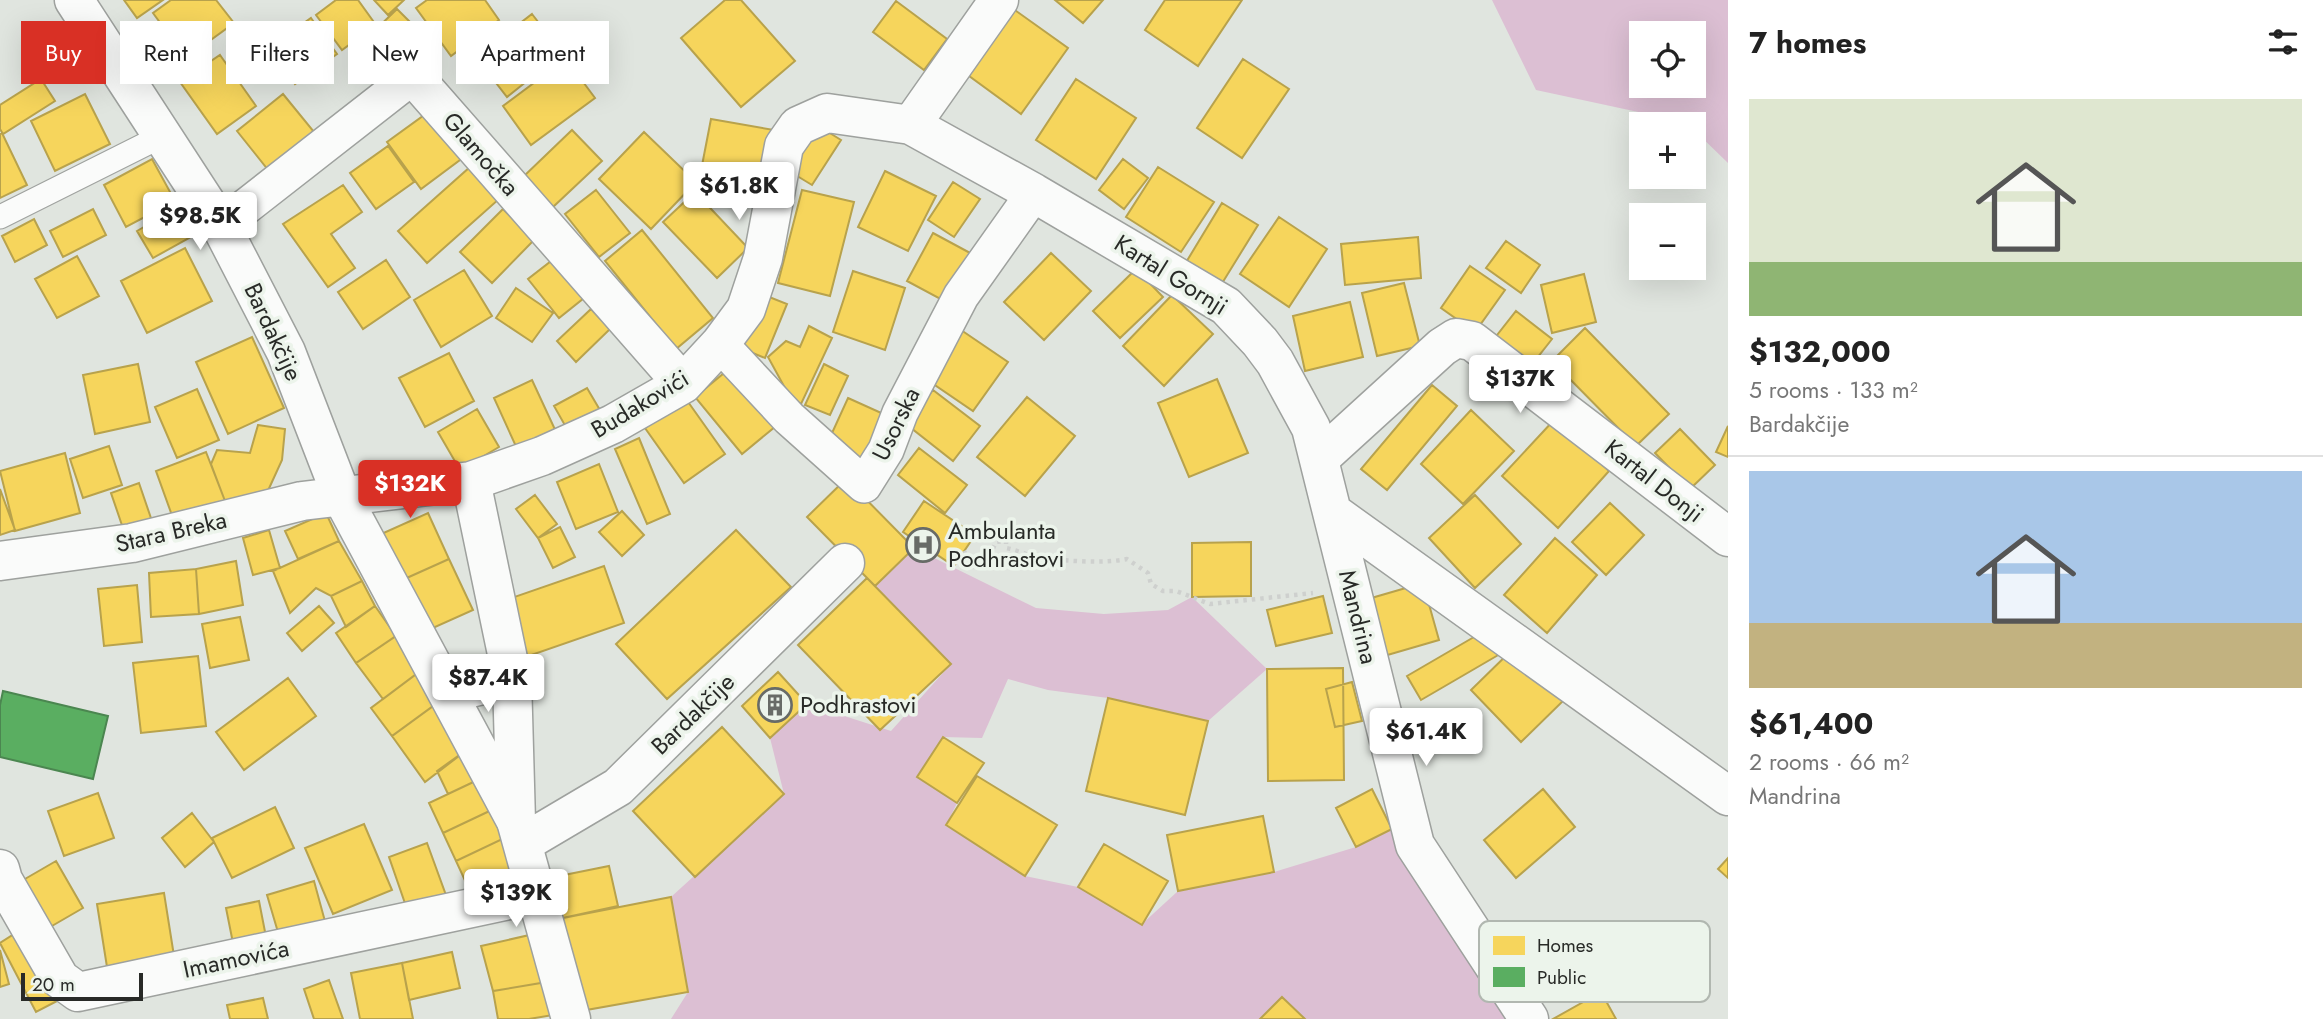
<!DOCTYPE html>
<html lang="en">
<head>
<meta charset="utf-8">
<style>
  body { margin:0; font-family:Jost,sans-serif; background:#f6f6f6; color:#222; height:100vh; display:flex; flex-direction:column; font-size:26px; white-space:nowrap }
  * { box-sizing:border-box; margin:0 }
  p { font-size:23px; color:#767676 }
  .icon { flex:none; width:38px; height:38px; fill:none; stroke:currentColor; stroke-width:2; stroke-linecap:round; stroke-linejoin:round }
  .map { position:relative; flex:1; overflow:hidden }
  .sheet { display:flex; flex-direction:column; background:#fff; width:595px }
  .sheet>* { flex:none }
  .guide { position:absolute; left:21px; top:21px; width:665px; height:63px; display:flex; gap:14px }
  .fabs { position:absolute; left:1629px; top:21px; display:grid; gap:14px }
  .fabs a { display:grid; place-items:center; width:77px; height:77px; border-radius:0px; background:#fff; box-shadow:0 7px 28px #0002; font-size:35px }
  .scale { position:absolute; left:21px; bottom:18px; width:122px; box-sizing:border-box; padding-left:7px; border:4px solid #282a27; border-top:0; font-size:19px; line-height:24px; white-space:nowrap; color:#282a27; -webkit-text-stroke:5px #ecf4eb; paint-order:stroke }
  .price { position:absolute; translate:-50% -60px; padding:0 16px; border-radius:7px; background:#fff; color:#222; font-size:23px; line-height:46px; filter:drop-shadow(0 2px 4px #0008) }
  .price::after { content:''; position:absolute; left:50%; top:42px; width:21px; height:16px; margin-left:-10px; background:inherit; clip-path:polygon(0 0,100% 0,50% 100%) }
  .price.current { background:#d93025; color:#fff }
  ul { padding:0; list-style:none }
  li { display:grid; align-content:center; gap:14px; height:371px; padding:0 21px }
  li+li { border-top:2px solid #e0e0e0 }
  li span { display:grid; place-items:center; height:217px; border-radius:0px; color:#555 }
  li>.icon { margin-inline-start:auto }
  span .icon { width:126px; height:126px; fill:#fffc; stroke-width:1 }
  li b { font-size:30px }
  h2 { display:flex; justify-content:space-between; align-items:center; height:84px; padding:0 21px; font-size:30px }
  .pill { padding:0 24px; border-radius:0px; background:#fff; box-shadow:0 7px 28px #0002; font-size:24px; line-height:63px }
  .pill.current { background:#d93025; color:#fff }
  main { display:flex; flex:1; min-height:0 }
  .map>svg:first-child { display:block }
  .green { fill:#dcbfd3; fill-rule:evenodd }
  .homes { fill:#f6d55c; stroke:#b8a24c; stroke-width:2 }
  .public { fill:#5aae61; stroke:#4b8650; stroke-width:2 }
  .lines { fill:none; stroke-linecap:round; stroke-linejoin:round }
  .service-casing { stroke:#9ea19e; stroke-width:25 }
  .pedestrian-casing { stroke:#9ea19e; stroke-width:38 }
  .minor-casing { stroke:#9ea19e; stroke-width:41 }
  .tertiary-casing { stroke:#9ea19e; stroke-width:41 }
  .path { stroke:#ced0ce; stroke-width:4.5; stroke-dasharray:3.5 5; stroke-linecap:butt }
  .service { stroke:#fafbfa; stroke-width:23 }
  .pedestrian { stroke:#fafbfa; stroke-width:35 }
  .minor { stroke:#fafbfa; stroke-width:38 }
  .tertiary { stroke:#fafbfa; stroke-width:38 }
  .labels { text-anchor:middle; stroke-width:7; stroke-linejoin:round; paint-order:stroke }
  .street-label { font-size:24px; fill:#282a27; stroke:#ecf4eb }
  .poi-label { font-size:24px; fill:#282a27; stroke:#ecf4eb; text-anchor:start }
  .key { fill:#ecf4eb; stroke:#b1b7b0; stroke-width:2 }
  .key-label { font-size:19px; fill:#282a27 }
</style>
</head>
<body>
<main>
<div class="map">
<svg width="1728" height="1019" viewBox="0 0 1728 1019">
  <rect width="100%" height="100%" fill="#e0e5df"/>
  <path class="green" d="M1492,0H1728V163L1694,130V124L1536,90ZM1642,33H1694V86H1642Z
    M914,548L1036,608L1104,614L1168,610L1192,597L1267,669L1208,721L1108,698L1048,690L1008,679L982,738L943,737L917,777L957,803L946,826L1025,876L1078,887L1142,924L1178,891L1274,872L1356,847L1392,829L1505,1019H1305L1282,997L1260,1019H671L688,992L671,897L784,794L770,738L807,704L891,731L951,664L875,586Z"/>
  <path class="homes" d="M124,0H163L137,18Z
    M171,0H216L234,23L186,58L153,13Z
    M336,0H358L376,25L342,50L316,15Z
    M374,0H404L388,15Z
    M427,0H485L499,20L451,56L416,8Z
    M725,0H741L795,61L741,107L681,38Z
    M1055,0H1103L1083,23Z
    M1165,0H1242L1198,66L1145,30Z
    M896,1L947,39L924,70L873,32Z
    M1012,8L1068,48L1021,114L965,73Z
    M397,9L435,47L398,85L359,46Z
    M532,14L562,53L507,97L476,57Z
    M311,18L337,54L295,84L269,48Z
    M220,55L256,106L217,134L180,82Z
    M566,59L595,98L531,145L503,106Z
    M1243,59L1289,89L1242,158L1197,128Z
    M41,79L55,101L3,134L0,129V105Z
    M1076,79L1136,118L1096,179L1036,140Z
    M85,94L110,144L55,171L31,121Z
    M283,94L319,138L273,176L237,131Z
    M434,108L468,154L421,189L387,142Z
    M711,119L774,130L762,192L699,181Z
    M812,122L841,140L812,185L784,168Z
    M572,130L602,161L553,207L523,177Z
    M644,132L696,182L651,229L599,179Z
    M2,133L27,185L0,198V134Z
    M388,146L414,182L376,209L350,173Z
    M152,159L175,201L126,227L104,185Z
    M1123,159L1148,178L1124,209L1099,190Z
    M470,167L499,199L427,263L398,231Z
    M1158,167L1214,202L1181,252L1126,217Z
    M885,171L936,196L908,251L858,227Z
    M953,182L980,199L954,237L928,220Z
    M343,185L362,212L331,234L355,268L328,287L283,224Z
    M596,190L630,233L599,257L565,214Z
    M802,190L854,202L830,296L778,283Z
    M695,192L748,248L717,278L663,222Z
    M1222,203L1258,225L1221,285L1185,264Z
    M180,206L196,234L153,258L137,231Z
    M93,209L106,235L63,257L50,231Z
    M503,209L534,240L492,283L460,252Z
    M1279,217L1327,249L1289,307L1240,274Z
    M34,219L47,245L15,262L2,236Z
    M642,230L713,318L676,349L605,261Z
    M933,233L972,254L946,302L907,281Z
    M1418,237L1421,278L1345,285L1341,244Z
    M1506,241L1540,265L1521,293L1486,268Z
    M185,248L212,301L147,333L121,281Z
    M564,251L594,290L559,318L528,279Z
    M1051,253L1091,291L1044,340L1004,302Z
    M77,256L99,296L57,318L35,279Z
    M386,260L410,297L363,329L338,292Z
    M1470,266L1505,290L1475,332L1441,308Z
    M1136,269L1163,297L1120,338L1093,311Z
    M464,270L492,316L441,347L414,300Z
    M853,271L905,288L885,350L833,332Z
    M1584,274L1596,322L1552,333L1541,285Z
    M1404,283L1420,346L1377,356L1362,293Z
    M516,288L553,313L532,342L496,318Z
    M759,293L787,304L765,358L738,347Z
    M1172,295L1213,334L1164,386L1123,346Z
    M1350,302L1363,357L1305,371L1293,316Z
    M591,309L610,329L576,362L557,341Z
    M1516,311L1552,339L1526,372L1490,344Z
    M809,326L832,338L801,404L791,399L768,357L786,341L800,347Z
    M1585,328L1669,414L1636,446L1552,361Z
    M961,330L1008,362L973,411L926,379Z
    M252,337L284,408L228,434L196,362Z
    M449,353L474,401L425,427L399,378Z
    M138,364L150,422L95,434L83,375Z
    M824,364L848,376L830,415L805,405Z
    M729,369L776,426L742,454L695,397Z
    M1217,379L1248,453L1189,477L1158,403Z
    M532,380L558,436L519,453L494,398Z
    M1432,385L1457,406L1387,490L1361,469Z
    M587,388L604,417L571,436L554,406Z
    M197,389L219,440L177,458L155,407Z
    M933,390L980,426L953,461L906,424Z
    M1027,397L1075,436L1025,496L977,457Z
    M848,398L888,416L868,462L827,444Z
    M686,399L725,454L684,483L645,428Z
    M477,409L499,447L460,470L438,432Z
    M1471,410L1514,451L1463,504L1421,464Z
    M1554,420L1609,471L1558,528L1502,476Z
    M258,425L285,429L282,460L266,495L225,501L211,464L217,450L250,453Z
    M1728,426V457L1716,452Z
    M1680,429L1715,465L1690,489L1655,453Z
    M639,438L670,514L647,524L615,449Z
    M109,446L122,485L83,498L70,459Z
    M919,448L967,485L945,513L898,475Z
    M206,452L225,501L174,521L156,471Z
    M65,453L80,513L15,531L0,471Z
    M599,464L618,512L576,529L557,482Z
    M846,479L914,548L875,586L807,517Z
    M139,483L154,527L126,537L111,493Z
    M0,489L15,530L0,535Z
    M535,495L557,524L538,538L516,509Z
    M1475,495L1521,544L1475,588L1429,538Z
    M924,501L975,535L954,566L903,532Z
    M1610,503L1644,535L1606,575L1572,542Z
    M622,511L644,535L622,556L599,532Z
    M326,513L339,541L298,559L285,531Z
    M428,513L449,559L400,581L379,535Z
    M560,527L575,557L553,568L538,538Z
    M269,530L280,568L253,575L243,538Z
    M736,530L791,587L667,699L616,644Z
    M1555,538L1597,575L1547,633L1504,595Z
    M339,541L362,581L331,596L316,588L290,613L273,571Z
    M1251,542V596L1192,597V543Z
    M449,559L473,610L424,632L400,581Z
    M236,561L243,605L199,614L196,569Z
    M604,566L624,623L517,660L497,603Z
    M196,569L199,614L151,617L149,573Z
    M867,578L951,664L880,730L798,645Z
    M362,581L375,606L346,627L331,596Z
    M1423,583L1439,640L1384,656L1368,599Z
    M137,585L142,642L104,646L98,589Z
    M1323,596L1332,633L1276,646L1267,610Z
    M319,606L334,623L302,651L287,633Z
    M375,606L396,636L356,663L336,633Z
    M240,617L249,660L210,668L202,624Z
    M1486,630L1500,654L1421,700L1407,676Z
    M396,636L419,672L383,699L356,663Z
    M1516,646L1566,698L1521,742L1471,690Z
    M198,656L206,726L141,733L133,663Z
    M1343,668L1344,780L1268,781L1267,669Z
    M419,672L440,701L392,736L371,708Z
    M778,672L807,704L770,738L742,706Z
    M288,678L316,716L244,770L216,732Z
    M1352,682L1362,721L1335,727L1326,689Z
    M1108,698L1208,721L1185,815L1086,791Z
    M440,701L472,746L425,782L392,736Z
    M722,727L784,794L695,877L633,811Z
    M943,737L984,763L957,803L917,777Z
    M472,746L484,777L448,794L437,771Z
    M977,776L1057,825L1025,876L946,825Z
    M484,777L498,807L443,833L429,803Z
    M1372,789L1392,829L1356,847L1336,808Z
    M1543,789L1575,827L1516,878L1484,840Z
    M98,793L114,838L64,856L48,811Z
    M275,807L294,848L232,878L212,838Z
    M498,807L511,835L456,861L443,833Z
    M192,813L214,842L185,867L162,838Z
    M1263,816L1274,872L1178,891L1167,835Z
    M364,824L392,890L333,914L305,848Z
    M511,835L529,874L474,900L456,861Z
    M427,843L447,898L408,912L389,857Z
    M1104,844L1168,881L1142,925L1078,887Z
    M1728,858V878L1718,869Z
    M56,861L83,908L45,930L18,883Z
    M609,866L618,906L558,919L549,878Z
    M314,881L326,925L280,939L267,895Z
    M164,893L174,956L107,967L97,904Z
    M671,897L688,992L575,1012L558,919Z
    M259,901L267,942L234,948L226,908Z
    M22,929L59,1000L36,1012L0,943Z
    M534,934L553,981L493,991L481,946Z
    M0,950L9,984L0,987Z
    M452,952L460,988L409,1000L402,963Z
    M402,963L413,1019H360L351,973Z
    M329,980L343,1019H314L304,989Z
    M553,981L559,1014L529,1019H498L493,991Z
    M1601,992L1616,1019H1553Z
    M1282,997L1305,1019H1260Z
    M263,998L268,1019H230L227,1005Z"/>
  <path class="public" d="M3,691L108,716L93,779L0,757V705Z"/>
  <g class="lines">
    <g class="service-casing">
      <path id="service" d="M0,217L162,136"/>
    </g>
    <g class="pedestrian-casing">
      <path id="pedestrian" d="M221,226L413,76
        M720,344L789,418L864,485L886,450L900,413L961,296L1034,193"/>
    </g>
    <g class="minor-casing">
      <path id="minor" d="M413,76L683,384
        M911,125L1034,193L1226,306L1260,342L1275,362L1311,428L1415,845L1529,1019
        M1319,459L1442,347L1456,338L1472,341L1728,537
        M471,481L512,678L516,821
        M1332,512L1728,796
        M0,561L132,543L302,501L471,481L542,456L613,424L683,384L720,344L746,309L763,258L784,146L798,126L827,113L911,125L999,0
        M525,842L618,787L845,563
        M0,869L3,880L60,979L78,992L537,894"/>
    </g>
    <g class="tertiary-casing">
      <path id="tertiary" d="M74,0L221,226L286,352L342,497L516,821L571,1019
        M449,693L512,678"/>
    </g>
    <path class="path" d="M964,551L971,566L984,568L996,542L1006,541V548C1017,550 1028,556 1038,557C1064,561 1102,564 1127,559L1148,573L1151,584L1163,591H1176L1210,604L1313,593"/>
    <use href="#service" class="service"/>
    <use href="#pedestrian" class="pedestrian"/>
    <use href="#minor" class="minor"/>
    <use href="#tertiary" class="tertiary"/>
  </g>
  <defs>
    <g id="hospital-ring" transform="scale(1.75)"><circle r="9.5" fill="#ecf4eb" stroke="#686b67" stroke-width="1.5"/><path d="M-5-5h3v3.5h4V-5h3V5h-3V1.5h-4V5h-3Z" fill="#686b67"/></g>
    <g id="building-ring" transform="scale(1.75)"><circle r="9.5" fill="#ecf4eb" stroke="#686b67" stroke-width="1.5"/><path d="M-4-6H4V6H1V3H-1V6H-4ZM-2.5-4.3h1.7v1.8h-1.7ZM.8-4.3h1.7v1.8H.8ZM-2.5-1h1.7V.8h-1.7ZM.8-1h1.7V.8H.8Z" fill="#686b67"/></g>
  </defs>
  <g fill-rule="evenodd">
    <use href="#hospital-ring" x="923" y="545"/>
    <use href="#building-ring" x="775" y="705"/>
  </g>
  <g class="labels">
    <g class="street-label">
      <text transform="translate(481 154) rotate(49)" y="8">Glamočka</text>
      <text transform="translate(1171 275) rotate(32)" y="8">Kartal Gornji</text>
      <text transform="translate(273 332) rotate(65)" y="8">Bardakčije</text>
      <text transform="translate(640 404) rotate(-31)" y="8">Budakovići</text>
      <text transform="translate(896 424) rotate(-64)" y="8">Usorska</text>
      <text transform="translate(1654 481) rotate(38)" y="8">Kartal Donji</text>
      <text transform="translate(171 532) rotate(-13)" y="8">Stara Breka</text>
      <text transform="translate(1358 617) rotate(76)" y="8">Mandrina</text>
      <text transform="translate(693 714) rotate(-44)" y="8">Bardakčije</text>
      <text transform="translate(236 959) rotate(-12)" y="8">Imamovića</text>
    </g>
    <g class="poi-label">
      <text x="948" y="539">Ambulanta<tspan x="948" dy="28">Podhrastovi</tspan></text>
      <text x="800" y="713">Podhrastovi</text>
    </g>
  </g>
  <rect x="1479" y="921" width="231" height="81" rx="10" class="key"/>
  <rect x="1493" y="936" width="32" height="19" fill="#f6d55c"/>
  <rect x="1493" y="967" width="32" height="20" fill="#5aae61"/>
  <g class="key-label">
    <text x="1537" y="952">Homes</text>
    <text x="1537" y="984">Public</text>
  </g>
</svg>
<div class="fabs">
<a><svg class="icon" aria-label="locate" viewBox="0 0 24 24"><circle cx="12" cy="12" r="6"/><path d="M12 2v4M12 18v4M2 12h4M18 12h4"/></svg></a>
<a>+</a>
<a>−</a>
</div>
<div class="scale">20 m</div>
<b class="price" style="left:739px;top:222px">$61.8K</b>
<b class="price" style="left:200px;top:252px">$98.5K</b>
<b class="price" style="left:1520px;top:415px">$137K</b>
<b class="price current" style="left:410px;top:520px">$132K</b>
<b class="price" style="left:488px;top:714px">$87.4K</b>
<b class="price" style="left:1426px;top:768px">$61.4K</b>
<b class="price" style="left:516px;top:929px">$139K</b>
<div class="guide">
<a class="pill current">Buy</a>
<a class="pill">Rent</a>
<a class="pill">Filters</a>
<a class="pill">New</a>
<a class="pill">Apartment</a>
</div>
</div>
<section class="sheet">
<h2>7 homes<svg class="icon" aria-label="filters" viewBox="0 0 24 24"><path d="M4 7h16M4 17h16"/><circle cx="9" cy="7" r="2"/><circle cx="15" cy="17" r="2"/></svg></h2>
<ul>
<li><span style="background:linear-gradient(#dfe7d0 75%,#8fb573 0)"><svg class="icon" aria-label="home" viewBox="0 0 24 24"><path d="M3 11l9-7 9 7M6 9v11h12V9"/></svg></span><div><b>$132,000</b><p>5 rooms · 133 m²</p><p>Bardakčije</p></div></li>
<li><span style="background:linear-gradient(#a9c7e8 70%,#c2b280 0)"><svg class="icon" aria-label="home" viewBox="0 0 24 24"><path d="M3 11l9-7 9 7M6 9v11h12V9"/></svg></span><div><b>$61,400</b><p>2 rooms · 66 m²</p><p>Mandrina</p></div></li>
</ul>
</section>
</main>
</body>
</html>
